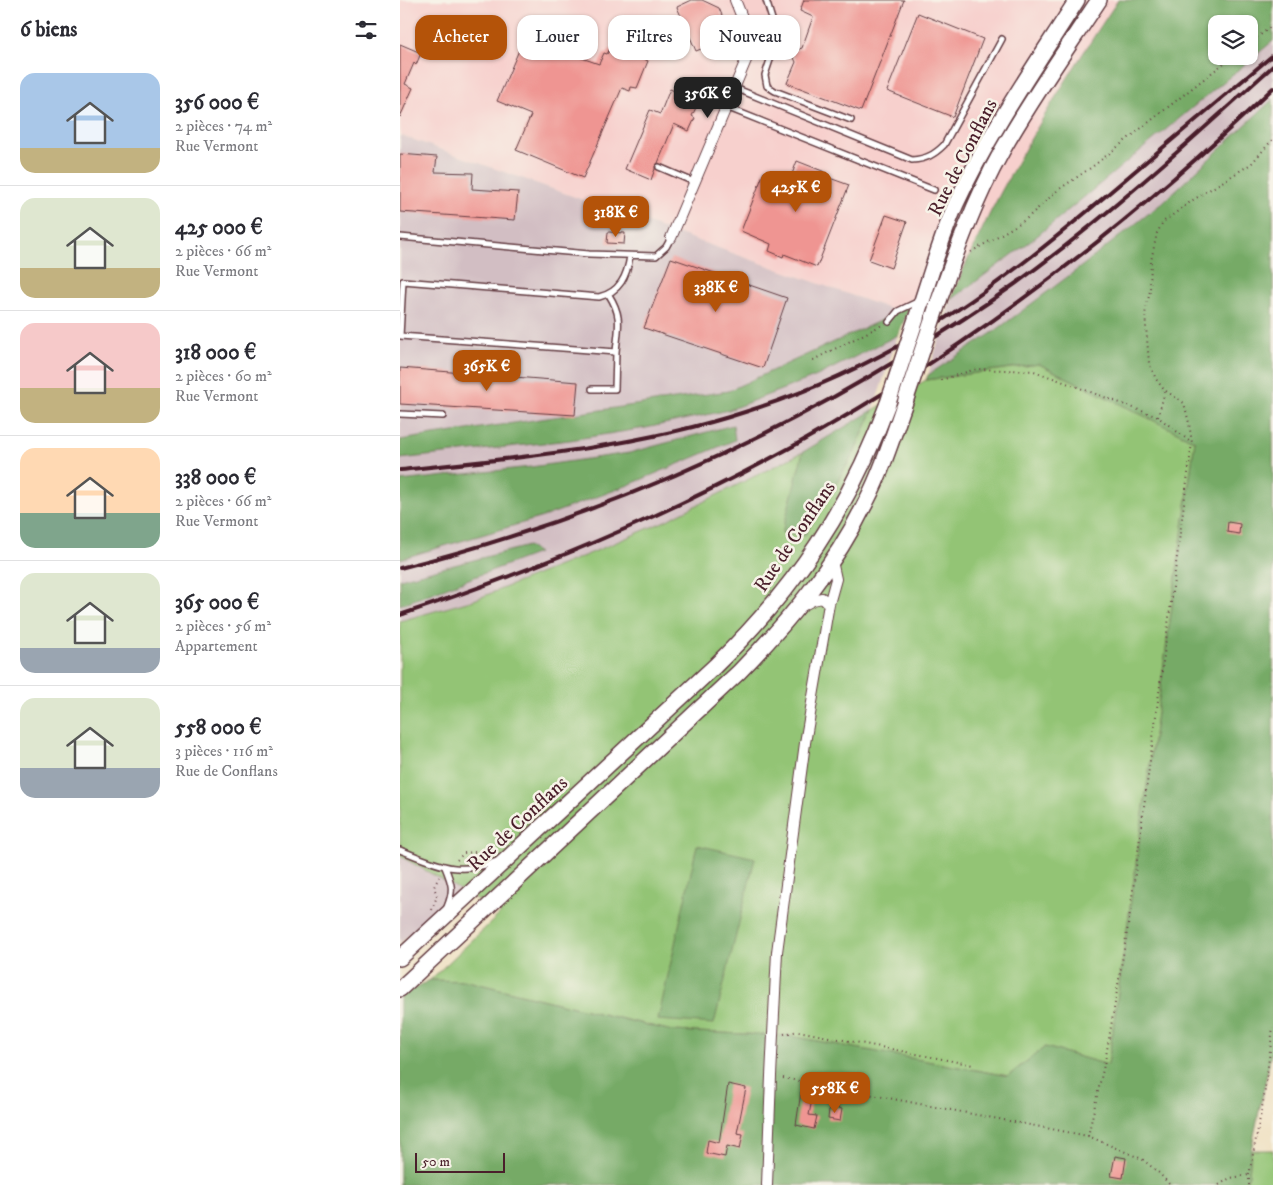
<!DOCTYPE html>
<html lang="fr">
<head>
<meta charset="utf-8">
<style>
  body { margin:0; font-family:"IM FELL DW Pica",serif; background:#f7f7f7; color:#2b2b33; height:100vh; display:flex; flex-direction:column; font-size:19px; white-space:nowrap }
  * { box-sizing:border-box; margin:0 }
  p { font-size:16px; color:#7c7c81 }
  .icon { flex:none; width:28px; height:28px; fill:none; stroke:currentColor; stroke-width:2; stroke-linecap:round; stroke-linejoin:round }
  .map { position:relative; flex:1; overflow:hidden }
  .panel { display:flex; flex-direction:column; background:#fff; width:400px }
  .panel>* { flex:none }
  .hud { position:absolute; left:15px; top:15px; width:475px; height:45px; display:flex; gap:10px }
  .controls { position:absolute; left:808px; top:15px; display:grid; gap:10px }
  .controls a { display:grid; place-items:center; width:50px; height:50px; border-radius:10px; background:#fff; box-shadow:0 1px 4px #0004; font-size:25px }
  .scale { position:absolute; left:15px; bottom:12px; width:90px; box-sizing:border-box; padding-left:5px; border:2px solid #4a1f2b; border-top:0; font-size:14px; line-height:18px; white-space:nowrap; color:#4a1f2b; -webkit-text-stroke:4px #f7f3e8; paint-order:stroke }
  .price { position:absolute; translate:-50% -42px; padding:0 11px; border-radius:10px; background:#b45309; color:#fff; font-size:16px; line-height:32px; filter:drop-shadow(0 1px 2px #0008) }
  .price::after { content:''; position:absolute; left:50%; top:30px; width:15px; height:11px; margin-left:-8px; background:inherit; clip-path:polygon(0 0,100% 0,50% 100%) }
  .price.current { background:#222; color:#fff }
  ul { padding:0; list-style:none }
  li { display:flex; align-items:center; gap:15px; height:125px; padding:0 20px }
  li+li { border-top:1px solid #e1e1e2 }
  li span { display:grid; place-items:center; flex:none; width:140px; height:100px; border-radius:15px; color:#555 }
  li>.icon { margin-inline-start:auto }
  span .icon { width:60px; height:60px; fill:#fffc; stroke-width:1 }
  li b { font-size:21px }
  h2 { display:flex; justify-content:space-between; align-items:center; height:60px; padding:0 20px; font-size:21px }
  .pill { padding:0 18px; border-radius:15px; background:#fff; box-shadow:0 1px 4px #0004; font-size:18px; line-height:45px }
  .pill.current { background:#b45309; color:#fff }
  main { display:flex; flex:1; min-height:0 }
  .map>svg:first-child { display:block }
  .built { fill:#f7d0cd }
  .industrial { fill:#d2bec3 }
  .green { fill:#93c474; stroke:#6e7250 }
  .forest { fill:#76aa66; stroke:#606448; fill-rule:evenodd }
  .building { fill:#ef9592 }
  .lines { fill:none; stroke-linecap:round; stroke-linejoin:round }
  .service-casing { stroke:#633c42; stroke-width:8 }
  .minor-casing { stroke:#633c42; stroke-width:12 }
  .primary-casing { stroke:#633c42; stroke-width:18 }
  .path { stroke:#633c42; stroke-width:2; stroke-dasharray:1 4; stroke-linecap:butt }
  .service { stroke:#fff; stroke-width:5 }
  .minor { stroke:#fff; stroke-width:10 }
  .primary { stroke:#fff; stroke-width:15 }
  .rail { stroke:#4a1f2b; stroke-width:4 }
  .primary-bridge-casing { stroke:#633c42; stroke-width:18; stroke-linecap:butt }
  .primary-bridge { stroke:#fff; stroke-width:15 }
  .labels { text-anchor:middle; stroke-width:5; stroke-linejoin:round; paint-order:stroke }
  .street-label { font-size:20px; fill:#4a1f2b; stroke:#f7f3e8 }
</style>
</head>
<body>
<main>
<section class="panel">
<h2>6 biens<svg class="icon" aria-label="filters" viewBox="0 0 24 24"><path d="M4 7h16M4 17h16"/><circle cx="9" cy="7" r="2"/><circle cx="15" cy="17" r="2"/></svg></h2>
<ul>
<li><span style="background:linear-gradient(#a9c7e8 75%,#c2b280 0)"><svg class="icon" aria-label="home" viewBox="0 0 24 24"><path d="M3 11l9-7 9 7M6 9v11h12V9"/></svg></span><div><b>356 000 €</b><p>2 pièces · 74 m²</p><p>Rue Vermont</p></div></li>
<li><span style="background:linear-gradient(#dfe7d0 70%,#c2b280 0)"><svg class="icon" aria-label="home" viewBox="0 0 24 24"><path d="M3 11l9-7 9 7M6 9v11h12V9"/></svg></span><div><b>425 000 €</b><p>2 pièces · 66 m²</p><p>Rue Vermont</p></div></li>
<li><span style="background:linear-gradient(#f6c9c9 65%,#c2b280 0)"><svg class="icon" aria-label="home" viewBox="0 0 24 24"><path d="M3 11l9-7 9 7M6 9v11h12V9"/></svg></span><div><b>318 000 €</b><p>2 pièces · 60 m²</p><p>Rue Vermont</p></div></li>
<li><span style="background:linear-gradient(#ffd9b3 65%,#7fa58c 0)"><svg class="icon" aria-label="home" viewBox="0 0 24 24"><path d="M3 11l9-7 9 7M6 9v11h12V9"/></svg></span><div><b>338 000 €</b><p>2 pièces · 66 m²</p><p>Rue Vermont</p></div></li>
<li><span style="background:linear-gradient(#dfe7d0 75%,#9aa5b1 0)"><svg class="icon" aria-label="home" viewBox="0 0 24 24"><path d="M3 11l9-7 9 7M6 9v11h12V9"/></svg></span><div><b>365 000 €</b><p>2 pièces · 56 m²</p><p>Appartement</p></div></li>
<li><span style="background:linear-gradient(#dfe7d0 70%,#9aa5b1 0)"><svg class="icon" aria-label="home" viewBox="0 0 24 24"><path d="M3 11l9-7 9 7M6 9v11h12V9"/></svg></span><div><b>558 000 €</b><p>3 pièces · 116 m²</p><p>Rue de Conflans</p></div></li>
</ul>
</section>
<div class="map">
<svg width="873" height="1185" viewBox="0 0 873 1185">
  <rect width="100%" height="100%" fill="#f7f3e8"/>
  <filter id="ink" filterUnits="userSpaceOnUse"><feTurbulence type="fractalNoise" baseFrequency=".02" numOctaves="2"/><feDisplacementMap in="SourceGraphic" scale="10" xChannelSelector="R" yChannelSelector="G"/><feConvolveMatrix kernelMatrix="1 2 1 2 8 2 1 2 1" color-interpolation-filters="sRGB"/></filter>
  <filter id="wash" filterUnits="userSpaceOnUse"><feTurbulence type="fractalNoise" baseFrequency=".0096" numOctaves="4" result="noise"/><feDisplacementMap in="SourceGraphic" scale="20" xChannelSelector="R" yChannelSelector="G"/><feGaussianBlur stdDeviation="1.12" result="paint"/><feColorMatrix in="noise" values="0 0 0 0 0 0 0 0 0 0 0 0 0 0 0 0 0 1.4 0 .05"/><feComposite in="paint" operator="in"/></filter>
  <g filter="url(#wash)">
    <rect width="100%" height="100%" fill="#f0e2c5"/>
    <path class="built" d="M0,0H718L615,164L558,281L493,310L0,135Z"/>
    <path class="industrial" d="M873,41V99L762,203L682,266L595,331L528,375L551,300L631,240Z
      M0,135L493,310L486,318L328,391L0,440Z
      M498,335L473,410L403,452L263,522L189,554L74,600L0,621V605L138,553L127,546L0,579V559L143,517L335,440L333,425L229,453L131,467L0,481V459L170,440L246,428L417,376Z
      M0,856L60,889L0,943Z"/>
    <path class="green" d="M639,364L795,441L708,1065L645,1047L608,1076L390,1036L272,1031L67,981L30,980L101,913L0,856V621L74,600L189,554L263,522L403,452L399,472L405,535L454,453L473,410L526,380Z
      M851,1150H873V1185H845L849,1175Z"/>
    <path class="forest" d="M718,0H873V41L631,241L551,300C562,270 576,242 590,213C628,139 672,69 718,0ZM816,24H849V56H816Z
      M873,99V1045L851,1150L849,1175L845,1185H0V996L30,980L67,981L272,1031L390,1036L608,1076L645,1047L708,1065L795,441L639,364L526,380L528,375L595,331L682,266L762,203Z
      M512,301L498,335L417,376L329,410L246,428L170,440L0,459V440L328,391L486,318L493,310Z
      M473,410L454,453L405,535L382,533L403,452Z
      M333,425L335,440L226,486L143,517L0,559V481L131,467L229,453Z
      M128,546L138,553L0,605V579Z
      M297,845L355,858L314,1024L258,1020Z"/>
    <g id="blocks">
      <path class="building" d="M292,0H302L319,8L331,37L296,51L277,7Z
        M404,0H504L461,111L387,83L396,62L391,52L402,48L413,17L400,11Z
        M518,13L583,39L553,117L487,91Z
        M126,34L172,53L183,45L179,57L199,64L204,53L207,54L210,49L236,55L248,61L237,88L231,87L230,91L222,88L183,178L116,150L131,115L97,101Z
        M0,44L21,53L16,65L14,63L5,84L13,88L0,117Z
        M270,89L286,96L287,93L300,99L292,116L295,118L289,131L274,124L258,163L255,166V169L251,180L225,169L250,110L260,114Z
        M0,154L37,157L35,172L73,173L72,189L118,192L115,220L0,212Z
        M397,161L425,172L424,176L449,185L417,267L384,254L383,257L369,251L371,244L341,231L364,172L389,182Z
        M486,215L507,222L491,268L469,260Z
        M208,232L225,233L224,244L207,243Z
        M271,258L387,298L363,368L244,328Z
        M0,368L178,382L175,415L0,404Z
        M828,522L840,524L839,534L827,532Z
        M328,1084L346,1088L337,1133L343,1134L340,1149L327,1146L325,1157L306,1153L308,1140L319,1143Z
        M401,1092L413,1094L409,1115L417,1116L414,1129L396,1125Z
        M434,1107L442,1109L440,1121L428,1119L429,1109L433,1110Z
        M715,1156L726,1158L723,1178L711,1176Z"/>
    </g>
  </g>
  <g filter="url(#ink)">
    <use href="#blocks" fill-opacity="0" stroke="#633c42" stroke-width="1"/>
    <g class="lines">
      <g class="service-casing">
        <path id="service" d="M366,0L375,29L372,54L365,75L367,86L375,91L451,120
          M335,88L512,160C526,159 534,155 544,145L602,39
          M326,107L534,190
          M259,167L294,182
          M0,237L189,254L256,256L266,247L271,238
          M209,295C223,317 218,328 216,352L0,336L3,281L199,297C220,292 227,276 230,256
          M489,322L498,311L519,301
          M192,389H215L216,352
          M0,414L43,416
          M0,850C36,864 58,877 97,861
          M45,867C52,884 54,890 47,907"/>
      </g>
      <g class="minor-casing">
        <path id="minor" d="M271,238L349,53L350,37L335,0
          M402,606L413,600L422,598L429,604
          M367,1185L371,1076L377,952L405,743L429,604L436,579L432,561"/>
      </g>
      <g class="primary-casing">
        <path id="primary" d="M536,309C555,255 574,201 602,151C631,99 666,50 699,0
          M516,319C529,281 540,240 556,204C589,132 635,66 677,0
          M0,958L315,666C396,587 449,509 488,403
          M0,989L339,672C389,621 435,566 466,502C483,469 494,433 506,399"/>
      </g>
      <path class="path" d="M849,44L873,25
        M571,252L625,220L658,190L692,167L833,56
        M413,360L482,325
        M541,380L576,369L634,371L758,417L792,443L729,920L706,1056L688,1136
        M766,391L784,403L789,423L792,443
        M758,417L765,391L756,379L749,363L745,314L750,291L751,261L757,233L763,222L793,200L851,164L873,139
        M57,860L64,853L87,851L102,844
        M32,910L37,896L34,887L39,877
        M384,1034L398,1031L573,1065
        M383,1078L688,1136L742,1159L759,1173L770,1185
        M819,1185L830,1178L849,1175
        M849,1185V1175L864,1097L873,1027"/>
      <use href="#service" class="service"/>
      <use href="#minor" class="minor"/>
      <use href="#primary" class="primary"/>
      <path class="rail" d="M0,470C118,458 235,448 348,411C408,392 467,365 521,333C598,287 667,229 735,171C781,132 827,94 873,55
        M0,568C180,523 350,451 507,354C544,332 580,309 615,284C706,218 789,142 873,66
        M0,615C77,589 153,561 227,528C468,423 684,269 873,88"/>
      <g class="primary-bridge-casing">
        <path id="primary-bridge" d="M506,399L536,309
          M488,403L516,319"/>
      </g>
      <use href="#primary-bridge" class="primary-bridge"/>
    </g>
  </g>
  <g class="labels">
    <g class="street-label">
      <text transform="translate(562 157) rotate(-63)" y="7">Rue de Conflans</text>
      <text transform="translate(394 536) rotate(-56)" y="7">Rue de Conflans</text>
      <text transform="translate(117 823) rotate(-43)" y="7">Rue de Conflans</text>
    </g>
  </g>
</svg>
<div class="controls">
<a><svg class="icon" aria-label="layers" viewBox="0 0 24 24"><path d="M12 4l9 5-9 5-9-5zM3 14l9 5 9-5"/></svg></a>
</div>
<div class="scale">50 m</div>
<b class="price current" style="left:308px;top:119px">356K €</b>
<b class="price" style="left:396px;top:213px">425K €</b>
<b class="price" style="left:216px;top:238px">318K €</b>
<b class="price" style="left:316px;top:313px">338K €</b>
<b class="price" style="left:87px;top:392px">365K €</b>
<b class="price" style="left:435px;top:1114px">558K €</b>
<div class="hud">
<a class="pill current">Acheter</a>
<a class="pill">Louer</a>
<a class="pill">Filtres</a>
<a class="pill">Nouveau</a>
</div>
</div>
</main>
</body>
</html>
